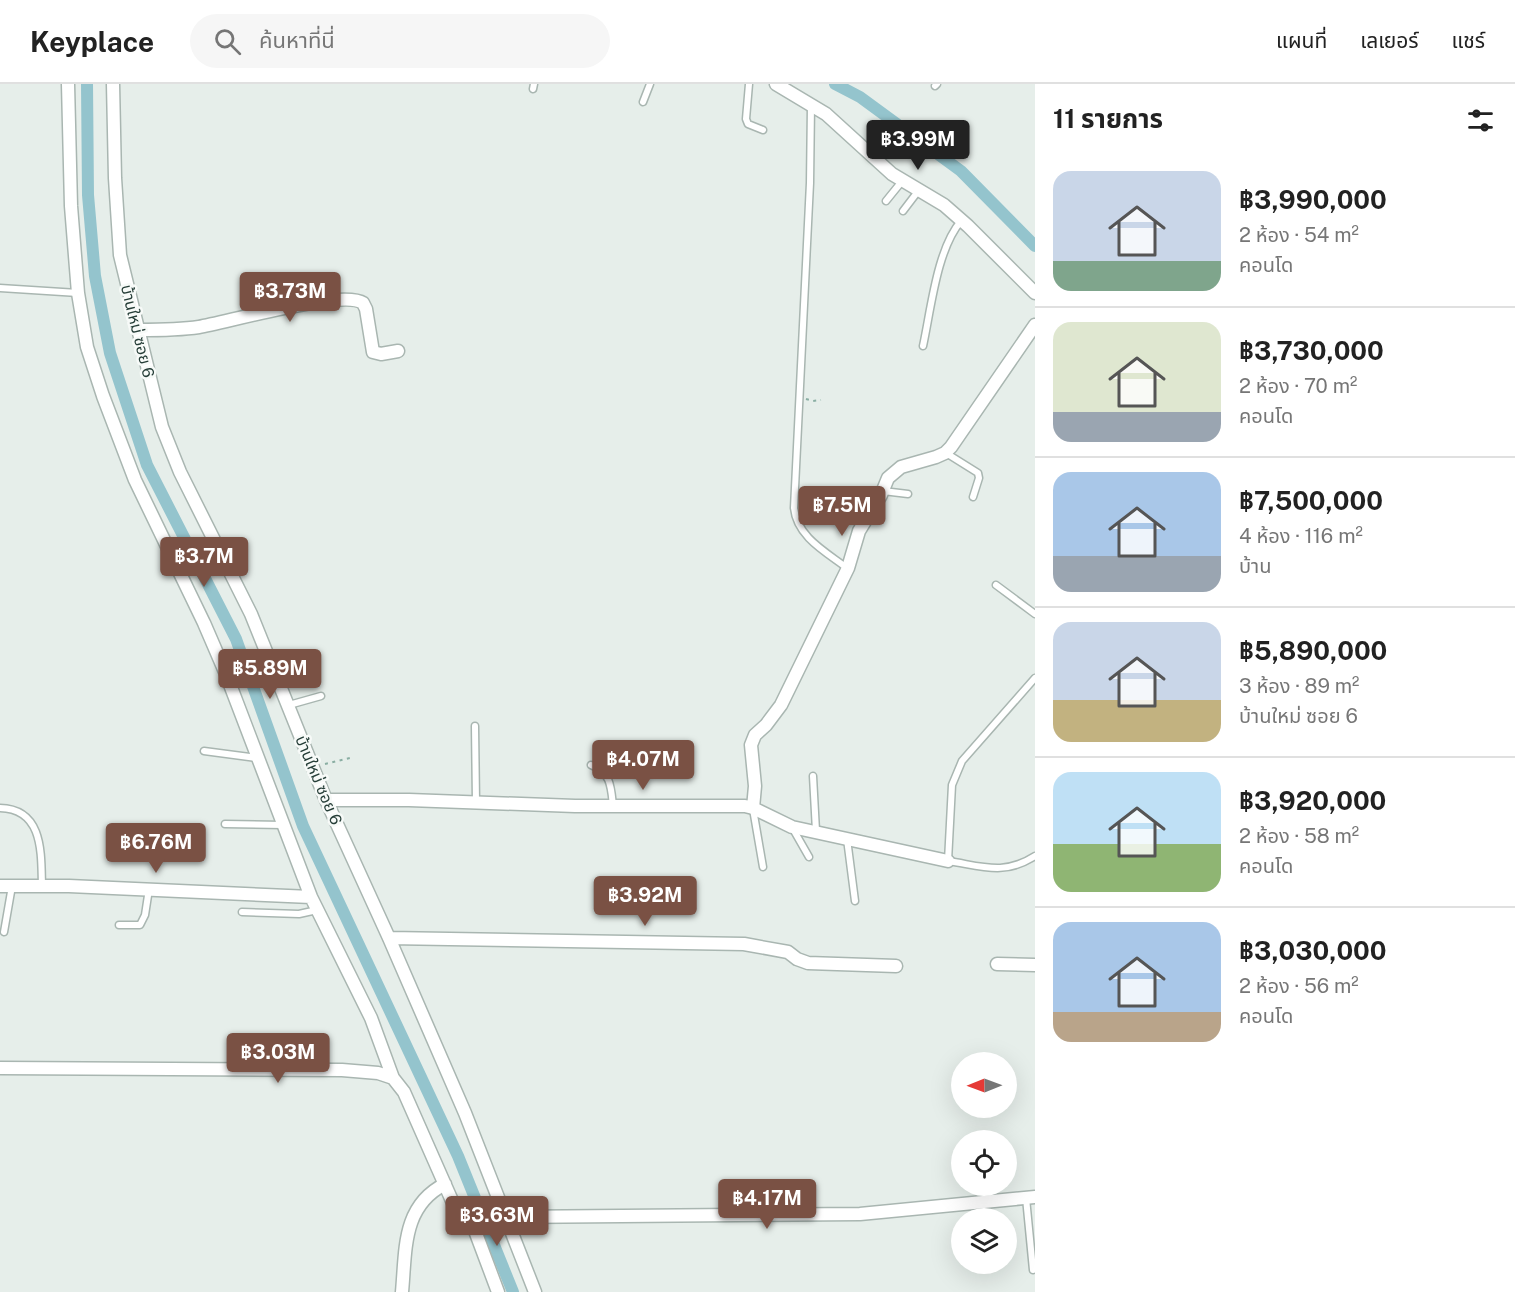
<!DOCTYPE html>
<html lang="th">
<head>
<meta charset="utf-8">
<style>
  body { margin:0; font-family:"Public Sans","Noto Sans Thai",sans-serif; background:#f6f6f6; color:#222; height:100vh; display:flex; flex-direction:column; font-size:22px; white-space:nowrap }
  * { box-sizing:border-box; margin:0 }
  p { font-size:20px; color:#767676 }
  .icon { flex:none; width:33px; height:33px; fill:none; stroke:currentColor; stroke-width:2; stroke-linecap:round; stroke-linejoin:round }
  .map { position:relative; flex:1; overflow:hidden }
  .panel { display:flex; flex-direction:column; background:#fff; width:480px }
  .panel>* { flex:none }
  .needle { width:39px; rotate:269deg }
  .controls { position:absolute; left:951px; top:968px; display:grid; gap:12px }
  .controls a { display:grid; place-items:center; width:66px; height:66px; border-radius:50%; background:#fff; box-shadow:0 6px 24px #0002; font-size:30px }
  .price { position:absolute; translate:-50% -51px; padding:0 14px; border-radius:6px; background:#7a5144; color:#fff; font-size:20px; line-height:39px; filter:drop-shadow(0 2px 3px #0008) }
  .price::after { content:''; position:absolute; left:50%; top:36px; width:18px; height:14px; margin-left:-9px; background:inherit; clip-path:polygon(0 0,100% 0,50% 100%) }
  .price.on { background:#222; color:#fff }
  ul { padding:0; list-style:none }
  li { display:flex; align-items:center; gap:18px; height:150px; padding:0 18px }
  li+li { border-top:2px solid #e0e0e0 }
  li span { display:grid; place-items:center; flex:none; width:168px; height:120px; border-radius:18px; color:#555 }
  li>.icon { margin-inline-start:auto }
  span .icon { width:72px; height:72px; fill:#fffc; stroke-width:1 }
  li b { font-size:26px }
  h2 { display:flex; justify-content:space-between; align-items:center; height:72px; padding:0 18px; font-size:26px }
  header { display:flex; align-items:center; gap:36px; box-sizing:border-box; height:84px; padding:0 30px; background:#fff; border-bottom:2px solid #e0e0e0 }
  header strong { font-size:28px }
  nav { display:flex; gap:33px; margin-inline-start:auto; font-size:21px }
  .search { width:420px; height:54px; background:#f6f6f6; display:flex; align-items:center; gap:15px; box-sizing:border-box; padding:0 21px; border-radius:33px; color:#767676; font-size:22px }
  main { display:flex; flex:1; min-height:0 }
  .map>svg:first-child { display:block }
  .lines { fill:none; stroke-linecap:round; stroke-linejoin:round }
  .canal { stroke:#94c4cd; stroke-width:12 }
  .lane-casing { stroke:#a9b6b1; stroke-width:9 }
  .street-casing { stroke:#a9b6b1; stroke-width:15 }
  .path { stroke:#8aaea3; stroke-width:2; stroke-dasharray:3 4.5; stroke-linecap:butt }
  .lane { stroke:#fff; stroke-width:6 }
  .street { stroke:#fff; stroke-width:12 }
  .labels { text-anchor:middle; stroke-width:5; stroke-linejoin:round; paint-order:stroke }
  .street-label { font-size:16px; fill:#263e38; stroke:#f7faf8 }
</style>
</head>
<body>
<header>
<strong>Keyplace</strong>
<div class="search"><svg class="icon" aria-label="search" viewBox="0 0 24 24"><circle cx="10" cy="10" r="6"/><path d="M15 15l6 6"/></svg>ค้นหาที่นี่</div>
<nav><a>แผนที่</a><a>เลเยอร์</a><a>แชร์</a></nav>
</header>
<main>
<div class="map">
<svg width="1035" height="1208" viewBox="0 0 1035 1208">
  <rect width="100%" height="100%" fill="#e6eeea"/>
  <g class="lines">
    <path class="canal" d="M87,0L88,111L95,192L110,269L147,381L236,555L303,742L458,1072L513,1208
      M835,0L860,13L961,87L1035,162"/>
    <g class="lane-casing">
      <path id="lane" d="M749,0L746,35L748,40L763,46
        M935,2L937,0
        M533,5L534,0
        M643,18L650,0
        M811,21L810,99L794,424C797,453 826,468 847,484
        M886,117L903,96
        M903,127L919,106
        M0,204L78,209
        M923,262C931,225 937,165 961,137
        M946,369L978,389L979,394L973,413
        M883,407L908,410
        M996,501L1035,530
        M1035,594L962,677L952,701L948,777C982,782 1004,792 1035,772
        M289,621L321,612
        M475,642L476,718
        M204,667L257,674
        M591,681C611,689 611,702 613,722
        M813,692L816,747
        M0,724C44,725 41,770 42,802
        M753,725L763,783
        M225,740L283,741
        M793,745L809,773
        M847,755L855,817
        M242,828L299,830L317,826
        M119,841H140L145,831L149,805
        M4,848L12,802
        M1026,1114L1033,1186"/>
    </g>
    <g class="street-casing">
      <path id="street" d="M68,0L71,122L78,209L87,263L103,312L135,396L204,539L226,590L311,813L371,934L393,994
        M113,0L115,94L120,171L162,343L180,388L251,530L326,716L389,854L465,1029L535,1208
        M776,0L826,30L892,90L944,121L968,142L1035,209
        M138,246C158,246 179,246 199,243C228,238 343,205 363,219L366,225L373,268L381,270L398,267
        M326,716H409L575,722H745L753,724L792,743L948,777
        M753,724L755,702L751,661L755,651L766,641L781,621L848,484L859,447L881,411L888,394L901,383L936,373L945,369L951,363L1035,241
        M0,802H69L311,813
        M389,854L744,860L788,868L797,875L808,879L896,882
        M997,880L1035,881
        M0,984L342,986L378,989L393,994L404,1008L453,1119C468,1131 487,1132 506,1133L860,1130L1035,1113
        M468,1128L498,1208
        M402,1208C406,1165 402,1122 445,1100"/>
    </g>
    <path class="path" d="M806,315L813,317L821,316
      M325,680L354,673"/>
    <use href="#lane" class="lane"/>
    <use href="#street" class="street"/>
  </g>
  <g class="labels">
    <g class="street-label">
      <text transform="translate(138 247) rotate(76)" y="6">บ้านใหม่ ซอย 6</text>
      <text transform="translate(319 696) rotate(67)" y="6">บ้านใหม่ ซอย 6</text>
    </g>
  </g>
</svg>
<div class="controls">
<a><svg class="needle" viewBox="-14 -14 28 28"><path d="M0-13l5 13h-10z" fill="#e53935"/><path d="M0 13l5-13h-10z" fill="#767676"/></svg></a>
<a><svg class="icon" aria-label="locate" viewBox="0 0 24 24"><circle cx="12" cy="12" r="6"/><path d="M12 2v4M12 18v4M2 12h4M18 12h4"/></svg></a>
<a><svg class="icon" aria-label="layers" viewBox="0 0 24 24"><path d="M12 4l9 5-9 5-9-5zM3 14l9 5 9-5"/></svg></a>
</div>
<b class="price on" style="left:918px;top:87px">฿3.99M</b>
<b class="price" style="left:290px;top:239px">฿3.73M</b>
<b class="price" style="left:842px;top:453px">฿7.5M</b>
<b class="price" style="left:204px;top:504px">฿3.7M</b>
<b class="price" style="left:270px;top:616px">฿5.89M</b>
<b class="price" style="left:643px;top:707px">฿4.07M</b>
<b class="price" style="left:156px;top:790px">฿6.76M</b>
<b class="price" style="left:645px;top:843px">฿3.92M</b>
<b class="price" style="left:278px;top:1000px">฿3.03M</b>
<b class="price" style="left:767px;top:1146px">฿4.17M</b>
<b class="price" style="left:497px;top:1163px">฿3.63M</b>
</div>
<section class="panel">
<h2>11 รายการ<svg class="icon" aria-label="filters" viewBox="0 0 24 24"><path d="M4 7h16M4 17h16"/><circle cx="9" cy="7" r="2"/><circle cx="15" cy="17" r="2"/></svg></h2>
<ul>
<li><span style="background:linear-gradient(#c9d6e8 75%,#7fa58c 0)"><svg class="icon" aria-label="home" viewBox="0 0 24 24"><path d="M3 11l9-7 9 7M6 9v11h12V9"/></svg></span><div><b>฿3,990,000</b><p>2 ห้อง · 54 m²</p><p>คอนโด</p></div></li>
<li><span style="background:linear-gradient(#dfe7d0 75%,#9aa5b1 0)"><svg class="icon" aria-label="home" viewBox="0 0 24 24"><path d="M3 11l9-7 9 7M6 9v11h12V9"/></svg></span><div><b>฿3,730,000</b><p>2 ห้อง · 70 m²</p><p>คอนโด</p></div></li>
<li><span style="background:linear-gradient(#a9c7e8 70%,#9aa5b1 0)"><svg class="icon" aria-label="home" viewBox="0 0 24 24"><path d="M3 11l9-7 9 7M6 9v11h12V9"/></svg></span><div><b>฿7,500,000</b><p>4 ห้อง · 116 m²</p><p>บ้าน</p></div></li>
<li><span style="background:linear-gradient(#c9d6e8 65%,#c2b280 0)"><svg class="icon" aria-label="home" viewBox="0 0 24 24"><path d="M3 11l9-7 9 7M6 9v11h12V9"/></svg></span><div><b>฿5,890,000</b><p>3 ห้อง · 89 m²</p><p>บ้านใหม่ ซอย 6</p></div></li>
<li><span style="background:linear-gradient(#bfe0f5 60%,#8fb573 0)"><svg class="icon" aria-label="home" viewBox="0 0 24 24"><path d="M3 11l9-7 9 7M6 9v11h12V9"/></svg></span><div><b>฿3,920,000</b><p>2 ห้อง · 58 m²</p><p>คอนโด</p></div></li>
<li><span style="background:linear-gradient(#a9c7e8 75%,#b9a48a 0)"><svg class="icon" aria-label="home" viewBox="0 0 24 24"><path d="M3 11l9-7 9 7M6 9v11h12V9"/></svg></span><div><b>฿3,030,000</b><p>2 ห้อง · 56 m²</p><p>คอนโด</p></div></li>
</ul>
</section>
</main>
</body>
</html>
